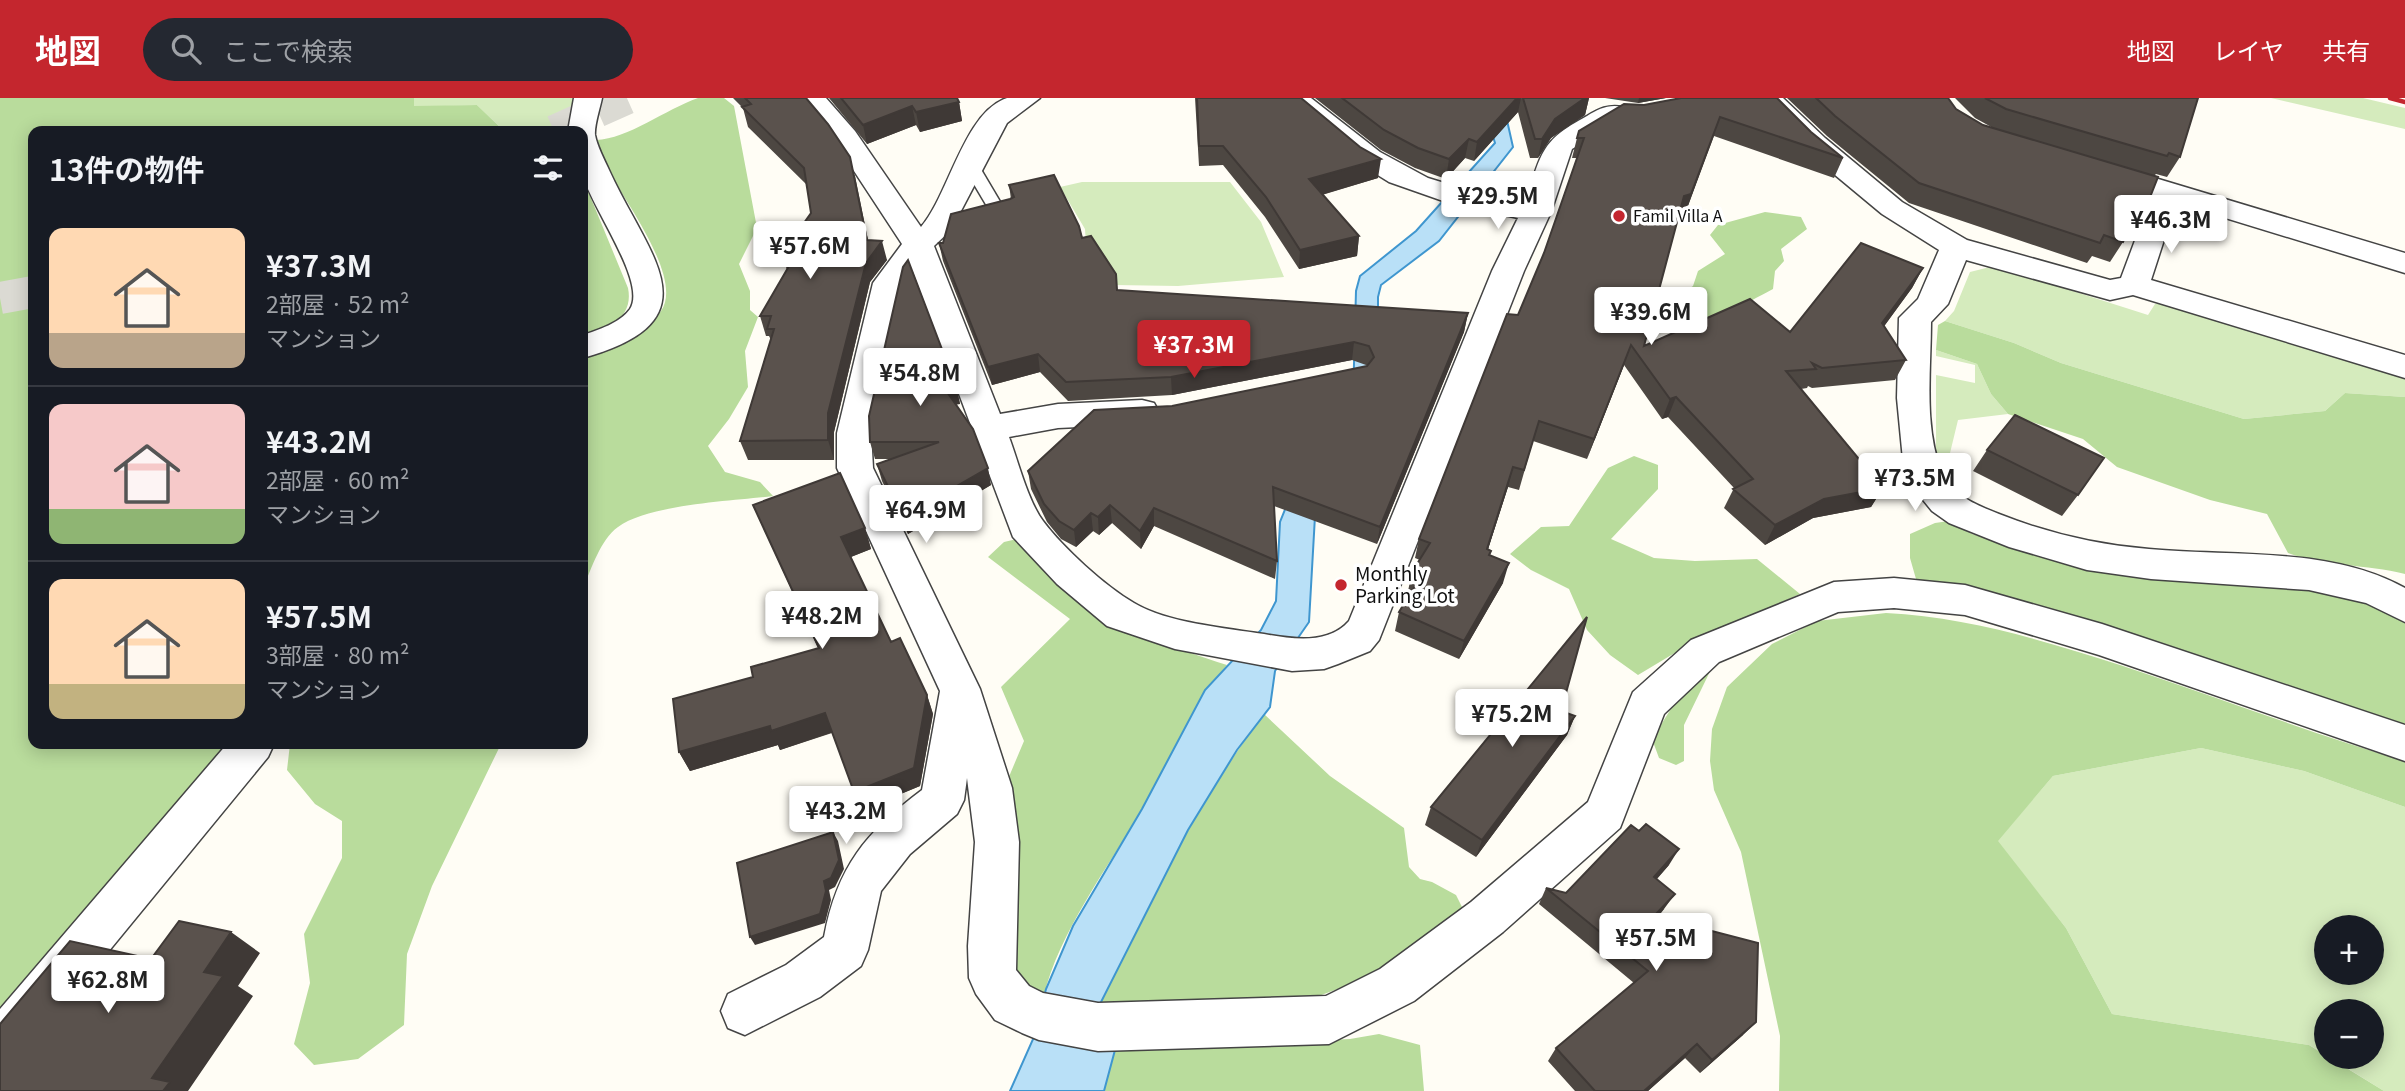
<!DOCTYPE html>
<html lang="ja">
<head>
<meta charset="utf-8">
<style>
  body { margin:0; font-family:Georgia,"Noto Sans JP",serif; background:#242831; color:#f1f3f6; height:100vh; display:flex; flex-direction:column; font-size:26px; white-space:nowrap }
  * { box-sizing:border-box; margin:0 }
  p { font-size:23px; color:#9ea1a6 }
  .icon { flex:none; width:38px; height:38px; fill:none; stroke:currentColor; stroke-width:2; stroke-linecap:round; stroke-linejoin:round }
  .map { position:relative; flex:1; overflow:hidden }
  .side { position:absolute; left:28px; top:28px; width:560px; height:623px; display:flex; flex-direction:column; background:#171b24; border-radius:14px; box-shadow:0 4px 18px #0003 }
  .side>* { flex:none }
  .buttons { position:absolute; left:2314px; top:817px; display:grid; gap:14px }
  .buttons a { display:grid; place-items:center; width:70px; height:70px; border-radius:50%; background:#171b24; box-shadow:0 4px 18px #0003; font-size:35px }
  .price { position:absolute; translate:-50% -60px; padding:0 16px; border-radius:7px; background:#fff; color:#222; font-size:23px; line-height:46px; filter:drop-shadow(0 2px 4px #0008) }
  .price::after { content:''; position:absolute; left:50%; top:42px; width:21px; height:16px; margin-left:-10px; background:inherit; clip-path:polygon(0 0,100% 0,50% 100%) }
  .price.active { background:#c4262e; color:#fff }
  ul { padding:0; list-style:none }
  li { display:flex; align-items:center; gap:21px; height:175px; padding:0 21px }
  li+li { border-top:2px solid #363941 }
  li span { display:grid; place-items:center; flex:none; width:196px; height:140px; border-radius:14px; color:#555 }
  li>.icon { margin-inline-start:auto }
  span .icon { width:84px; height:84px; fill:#fffc; stroke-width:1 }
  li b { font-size:30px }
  h2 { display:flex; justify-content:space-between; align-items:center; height:84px; padding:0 21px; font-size:30px }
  header { display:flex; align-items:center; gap:42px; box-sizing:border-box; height:98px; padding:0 35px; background:#c4262e; color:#fff }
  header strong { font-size:33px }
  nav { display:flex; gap:38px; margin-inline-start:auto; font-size:24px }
  .search { width:490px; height:63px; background:#242831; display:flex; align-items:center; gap:18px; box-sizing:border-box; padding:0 24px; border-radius:38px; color:#9ea1a6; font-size:26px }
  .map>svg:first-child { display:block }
  .green { fill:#d5ebbd; fill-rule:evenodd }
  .forest { fill:#b9dc9c }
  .water { fill:#b9e0f7; stroke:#3f96cf; stroke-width:2 }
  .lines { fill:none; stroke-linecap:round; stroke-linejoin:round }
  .primary-tunnel { stroke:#dbdad3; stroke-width:32; stroke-dasharray:32 16; stroke-linecap:butt }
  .service-casing { stroke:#444; stroke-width:3 }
  .minor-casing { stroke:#444; stroke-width:3 }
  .service { fill:#fff; fill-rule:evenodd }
  .minor { fill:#fff; fill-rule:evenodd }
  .rail { stroke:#c4262e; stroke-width:4.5 }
  .wall { fill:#4d4742 }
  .shaded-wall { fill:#3f3936 }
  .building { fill:#5a524d; stroke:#3f3936; stroke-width:2 }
  .poi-dot { fill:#c4262e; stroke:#fff; stroke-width:2.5 }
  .labels { text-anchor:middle; stroke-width:7; stroke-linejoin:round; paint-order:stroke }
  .far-poi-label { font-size:16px; fill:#111; stroke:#fff; text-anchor:start }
  .poi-label { font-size:19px; fill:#111; stroke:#fff; text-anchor:start }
</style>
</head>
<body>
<header>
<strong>地図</strong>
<div class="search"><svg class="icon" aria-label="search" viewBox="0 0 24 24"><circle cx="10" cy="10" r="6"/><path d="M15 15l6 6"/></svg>ここで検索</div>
<nav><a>地図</a><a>レイヤ</a><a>共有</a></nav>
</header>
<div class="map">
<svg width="2405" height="993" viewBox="0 0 2405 993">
  <rect width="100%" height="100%" fill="#fffdf5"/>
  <path class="green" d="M414,0H575L569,32L560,33H504L477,7L413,9Z
    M2271,0H2363L2405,10V31Z
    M1082,84H1230L1261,124L1284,179L1178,188L1114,187L1087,162L1085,131L1060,89Z
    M1994,168L2148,217L2155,206H2173L2405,278V299L2345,295L2325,313L2244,321L2061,265L2014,245L1945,223L1954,213L1970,174Z
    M1936,252L1977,266L1991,296L2008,316L1958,322L1943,384L1936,361V277L1975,285V267L1936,258Z
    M2201,650L2304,673L2405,709V993H2384L2329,959H2371V914H2326V957L2309,947L2112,916L2066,830L1997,743L2053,678ZM2326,830H2371V875H2326Z"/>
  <path class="forest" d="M0,0H414V8L477,7L504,33H33V646H230L0,917Z
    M698,0H724L734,8L757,130L739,166L750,193V212L758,219L745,253L748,289L729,321L708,348L725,374L760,384L773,398C734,403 649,406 618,429C600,442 592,470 583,490V260C609,248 643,238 661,213C684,181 624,102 608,72C603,62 600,52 596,42C628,41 666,11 698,0Z
    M583,81L628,190C634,220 608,231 583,241Z
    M1765,114L1801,119L1807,131L1781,151L1784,163L1775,173L1773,191C1755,200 1666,254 1662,210L1693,188L1698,173L1725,156L1710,137L1718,127Z
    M1945,223L2014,245L2061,265L2244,321L2325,313L2345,295L2405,299V476C2366,466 2326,469 2288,455L2267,416L2210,402L2117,369L2083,341L2008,316L1991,296L1977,266L1936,252L1938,227Z
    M1634,358L1658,367V391L1611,441L1654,460L1695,463L1757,461L1800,496L1698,541L1638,577L1610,557L1587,532L1569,491L1531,472L1510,456L1541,429L1569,428L1608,370Z
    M1949,423L1972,436L2063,464L2326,495C2355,500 2381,506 2405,524V628L2165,546L2004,497L1916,481L1910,460V436L1935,425Z
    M1017,441C1035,462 1054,486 1078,502C1123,531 1176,551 1227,567C1190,610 1169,664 1141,713C1109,768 1058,836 1044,898H1036L1019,878L1014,864L1008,681L1024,643L1001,589L1070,521L988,459L1004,444Z
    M1886,515C1968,519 2045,543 2123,568C2217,599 2310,635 2405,663V709L2304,673L2201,650L2053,678L1998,743L2066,830L2112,916L2309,947L2384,993H1779L1780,938L1741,754L1714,692L1710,663L1712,631L1727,589L1772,546L1817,523Z
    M1717,559L1684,627V663L1676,667L1659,660L1652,641L1679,598Z
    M1264,616L1330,678L1404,730L1409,769L1420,781L1432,784L1456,797L1465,815L1400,868L1297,906L1121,909L1101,904C1148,804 1198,704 1264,616Z
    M290,646H501L432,788L407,856L404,927L358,961L314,967L294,946L310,885L304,836L342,760V723L315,706L287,672Z
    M1379,936L1420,947L1424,993H1104L1115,952L1350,941Z"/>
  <path class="water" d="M1486,15L1506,18L1513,49L1439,143L1381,187L1378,199V308L1315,418L1309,524L1275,573L1270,609L1237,652L1188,732L1101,904L1100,910L1115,952L1104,993H1010L1034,939L1046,891L1073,828L1142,711L1205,592L1261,532L1276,503L1280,424L1288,404L1353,302L1356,193L1360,178L1416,133L1495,45Z"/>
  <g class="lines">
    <path class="primary-tunnel" d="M554,33L628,0
      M0,200L33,194"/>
    <g class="service-casing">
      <path id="service" d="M970,61L976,63L1005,112L1003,115L997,117L991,115L962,66Z"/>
    </g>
    <g class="minor-casing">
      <path id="minor" d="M574,0H602C600,10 594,28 595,37C597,48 604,61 609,72C648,158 719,222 583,260V237C598,232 620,225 630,211C648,184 588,105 583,76C580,63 583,47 583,33H568Z
        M797,0H826L855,33L921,129C949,97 964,14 1007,0C1016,0 1030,0 1040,0L1007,25L951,132L934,148L1000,316L1058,306L1142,302L1154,305L1159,314L1154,323L1142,326L1058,330L1009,339C1018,363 1028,403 1043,423C1063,450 1105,488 1134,505C1167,525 1226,530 1264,536C1292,541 1328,547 1349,523L1492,173L1518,120L1446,104L1389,84L1360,66L1278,0H1311L1380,54L1428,80L1464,91L1525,103C1543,54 1539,44 1587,18C1599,11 1608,6 1623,9L1627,15L1623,21L1572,51L1551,114L1524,173L1379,542L1370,553L1338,566L1324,571L1292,573L1175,551L1107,528L1057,486L1013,439L913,174L904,186L871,335L873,370L980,591L1012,690L1019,744L1016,872L1029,888L1043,895L1098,905L1326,898L1380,871L1471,804L1588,704L1633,594L1691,542L1834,484L1894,480L1965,487L2102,526L2405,627V663L2099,557L1965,517L1894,510L1838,514L1719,564L1664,616L1620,730L1503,834L1414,903L1329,946L1098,953L1039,942L1022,935L995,922L976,896L969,880L968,848L975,744L967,680L964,702L957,716L910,756L881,793L868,852L861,868L820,899L745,937L728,930L721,913L728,896L786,867L824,839C837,769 866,734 922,692L940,593L837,370V335L873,185L902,146L835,44Z
        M1753,0H1783L1825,40L1902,104L1967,142L2110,182L2121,180L2149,105L2159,102L2169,105L2174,111L2151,182L2405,257V280L2133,197L2110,202L1966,162L1948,206L1931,224C1931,272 1923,332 1943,377C1953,398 1979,408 1999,416C2047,435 2097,447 2149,451C2232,459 2330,448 2405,490V524L2366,505L2309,492L2151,481L2087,472L2009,449L1949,425L1932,413L1919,397L1903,362L1897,300L1899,220L1918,201L1939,152L1882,116L1805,52Z
        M2105,65L2405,155V175L2095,80L2091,74L2095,68Z
        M227,646H274L268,659L17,965L0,972V911Z"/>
    </g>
    <use href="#service" class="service"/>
    <use href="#minor" class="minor"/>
    <path class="rail" d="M2390,0L2405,4"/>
  </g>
  <path class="wall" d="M733,0H806L855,78L868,142L887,162L870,184L834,334V362H748L740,343L771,242L769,238H766L760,218L787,172L782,156L811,115L807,87L748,29L743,10Z
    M829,0H957L959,4L962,23L920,34L916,27L867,46Z
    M1195,0H1301L1378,80L1322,97L1359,138L1357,158L1299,171L1265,119L1223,67L1199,68Z
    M1315,0H1589L1585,17L1551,40L1538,60H1530L1518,14L1474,63L1465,60L1446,81L1415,70L1381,52Z
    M1605,0H1666L1638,5Z
    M1787,0H1948L1956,11L1983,27L2145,112L2131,132L2129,131L2123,144L2110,164L2092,158L2087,165L1909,105L1827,38Z
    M1955,0H2198L2180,59L2167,79L2156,76L2154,78L1995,31L1975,20Z
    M1644,7L1811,34L1843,60L1834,80L1714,38L1685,116L1678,118L1644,248L1790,234L1923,170L1912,190L1884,228L1906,262L1895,282L1812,290L1808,288L1807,290L1801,291L1883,390L1871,409L1813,420L1765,447L1724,410L1734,390L1668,319L1662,321L1624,267L1587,361L1533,343L1519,392L1508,389L1488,451L1491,453L1490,457L1503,485L1459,561L1395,533L1399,514L1411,494L1408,493L1412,474L1420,462L1415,460L1419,441L1518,217L1544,155L1577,60H1572L1577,40Z
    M1009,87L1082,140L1117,192L1468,215L1464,234L1377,446L1274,408L1277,463L1275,481L1154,428L1141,451L1112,425L1099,437L1093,433L1076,449L1061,441L1047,424L1031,391L1028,373L1172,308L1367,268L1366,267L1352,262L1172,297L1068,303L1040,274L992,287L943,163L939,145H943L1011,101Z
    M956,288L960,306H956L991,387L908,436L882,383L877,366L890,361H875L870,344Z
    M1987,352L2078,397L2062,418L1973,373Z
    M753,407L865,430L871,451L851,459L891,544L927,597L933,616L920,688L862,712L832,635L780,652L778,647L690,673L679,654L753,579L818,550L762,427Z
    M1561,613L1575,618L1567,637L1476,759L1425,727L1431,709Z
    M1669,767L1657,781L1664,811L1658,819L1743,937L1700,975L1685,960L1648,993H1575L1548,963L1556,950L1634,885L1539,806L1546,790L1566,795Z"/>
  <path class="shaded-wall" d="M1517,0H1521L1518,14L1474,63L1477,44Z
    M1585,0H1589L1585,17L1551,40L1538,60L1542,41L1555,21Z
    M1639,0H1666L1638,5Z
    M959,4L962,23L920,34L916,14Z
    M912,8L916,27L867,46L863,27Z
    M1720,19L1685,116L1677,118L1684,98Z
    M1469,41L1465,60L1446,81L1449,61Z
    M850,59L871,157L882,143L887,162L870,184L834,334V362L828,342V315Z
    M1381,61L1378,80L1307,101L1309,81Z
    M1359,138L1357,158L1299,171L1300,152Z
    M1923,170L1912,190L1872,245L1882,225Z
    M1468,215L1464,234L1377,446L1380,429Z
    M1354,244L1352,262L1172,297L1171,279Z
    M1631,247L1624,267L1587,361L1594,341Z
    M1038,256L1040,274L992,287L988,269Z
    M956,288L960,306L949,308L945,291Z
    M1676,299L1668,319L1662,321L1670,301Z
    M1513,369L1508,389L1482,470L1487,451Z
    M988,370L991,387L908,436L903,419Z
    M1883,390L1871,409L1813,420L1765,447L1775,427L1824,401Z
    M1110,407L1112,425L1099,437L1098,419Z
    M1154,410V428L1141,451L1140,433Z
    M1091,415L1093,433L1076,449L1074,432Z
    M865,430L871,451L848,460L841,439Z
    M1509,465L1503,485L1459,561L1464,543Z
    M927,597L933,616L920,688L862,712L854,694Z
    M825,615L833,634L780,652L778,647L690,673L679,654L770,628Z
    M1575,618L1567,637L1476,759L1482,742Z
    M833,734L838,743L844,771L835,789L829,792L831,802L825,825L755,847L750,839L824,783Z
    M1679,751L1669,767L1644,795L1654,779Z
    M1675,796L1664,811L1644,833L1654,818Z
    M231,834L260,855L238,888L253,898L188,993H163L152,980L204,874Z
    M1756,924L1743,937L1700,975L1712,962Z
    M1697,946L1685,960L1648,993H1644Z"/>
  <path class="building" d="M745,0H806L828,26L850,59L867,142L882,143L866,165L828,315V342L740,343L774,231H767L771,218H760L796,156H782L811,115L804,70L742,9L751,6Z
    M841,0H957L959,4L916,14L912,8L863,27Z
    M1197,0H1301L1360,49L1381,61L1309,81L1359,138L1300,152L1266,99L1223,48H1199Z
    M1342,0H1517L1477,44L1469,41L1449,61L1418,50L1384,32Z
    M1523,0H1585L1555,21L1542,41H1535Z
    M1681,0H1777L1811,34L1843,60L1720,19L1691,96L1684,98L1644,248L1750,201L1790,234L1861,145L1923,170L1882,225L1906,262L1822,270L1812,265L1816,271L1786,273L1883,390L1824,401L1775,427L1733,391L1753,381L1676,299L1670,301L1631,247L1594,341L1539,323L1524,372L1513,369L1487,451L1491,453L1489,457L1509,465L1464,543L1399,514L1421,478L1412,474L1430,445L1419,441L1507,216L1518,217L1544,155L1584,40H1577L1579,33L1624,6L1644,7Z
    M1816,0H1948L1956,11L1983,27L2158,79L2145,112L2138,109L2123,144L2104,137L2100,145L1919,85L1835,18Z
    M1985,0H2198L2180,59L2169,55L2167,58L2006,11Z
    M1054,77L1079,128L1082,140L1091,138L1116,176L1117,192L1468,215L1380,429L1273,389L1277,463L1154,410L1140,433L1110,407L1098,419L1091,415L1074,432L1059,423L1044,406L1028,373L1094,312L1172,308L1367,268L1374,259L1369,248L1354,244L1171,279L1066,284L1038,256L988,269L939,145H943L951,116L1010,101L1014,99L1009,87Z
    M908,162L956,288L945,291L973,331L988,370L903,419L877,366L939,344H870L869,318L903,169Z
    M2015,317L2104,360L2078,397L1987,352Z
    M840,375L865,430L841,439L891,544L900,540L927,597L914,670L854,694L825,615L771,633L770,628L679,654L673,601L753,579L751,569L819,550L753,407Z
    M1587,519L1561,613L1575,618L1482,742L1431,709Z
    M1646,726L1679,751L1654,779L1675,796L1654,818L1758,845L1756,924L1712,962L1697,946L1644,993H1595L1556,950L1648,873L1546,790L1566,795L1631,727L1639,733Z
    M833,734L839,762L831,780L824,783L826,793L820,816L750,839L737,765Z
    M179,823L231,834L204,874L223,878L152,980L170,984L163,993H0V926L70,843L151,861Z"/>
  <g class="poi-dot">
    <circle cx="1619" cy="118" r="7"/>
    <circle cx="1341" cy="487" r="7"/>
  </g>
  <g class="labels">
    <g class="far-poi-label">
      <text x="1633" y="124">Famil Villa A</text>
    </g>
    <g class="poi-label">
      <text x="1355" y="483">Monthly<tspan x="1355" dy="22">Parking Lot</tspan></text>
    </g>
  </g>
</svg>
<div class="buttons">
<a>+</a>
<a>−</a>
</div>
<b class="price" style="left:1498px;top:133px">¥29.5M</b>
<b class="price" style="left:2171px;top:157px">¥46.3M</b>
<b class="price" style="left:810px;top:183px">¥57.6M</b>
<b class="price" style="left:1651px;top:249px">¥39.6M</b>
<b class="price active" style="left:1194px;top:282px">¥37.3M</b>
<b class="price" style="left:920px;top:310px">¥54.8M</b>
<b class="price" style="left:1915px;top:415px">¥73.5M</b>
<b class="price" style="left:926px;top:447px">¥64.9M</b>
<b class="price" style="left:822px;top:553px">¥48.2M</b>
<b class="price" style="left:1512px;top:651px">¥75.2M</b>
<b class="price" style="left:846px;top:748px">¥43.2M</b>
<b class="price" style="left:1656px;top:875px">¥57.5M</b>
<b class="price" style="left:108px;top:917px">¥62.8M</b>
<section class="side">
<h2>13件の物件<svg class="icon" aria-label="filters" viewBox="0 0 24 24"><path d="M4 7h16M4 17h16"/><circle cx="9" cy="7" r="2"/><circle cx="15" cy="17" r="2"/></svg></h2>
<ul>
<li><span style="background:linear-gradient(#ffd9b3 75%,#b9a48a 0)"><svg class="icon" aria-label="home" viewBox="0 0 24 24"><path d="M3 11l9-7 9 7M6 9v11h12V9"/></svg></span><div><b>¥37.3M</b><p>2部屋 · 52 m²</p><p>マンション</p></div></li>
<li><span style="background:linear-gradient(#f6c9c9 75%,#8fb573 0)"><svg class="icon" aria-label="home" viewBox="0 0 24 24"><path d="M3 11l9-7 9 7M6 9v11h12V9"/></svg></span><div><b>¥43.2M</b><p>2部屋 · 60 m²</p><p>マンション</p></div></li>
<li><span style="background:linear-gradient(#ffd9b3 75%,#c2b280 0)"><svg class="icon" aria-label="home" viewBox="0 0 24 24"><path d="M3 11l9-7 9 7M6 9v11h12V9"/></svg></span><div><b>¥57.5M</b><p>3部屋 · 80 m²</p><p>マンション</p></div></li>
</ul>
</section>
</div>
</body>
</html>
